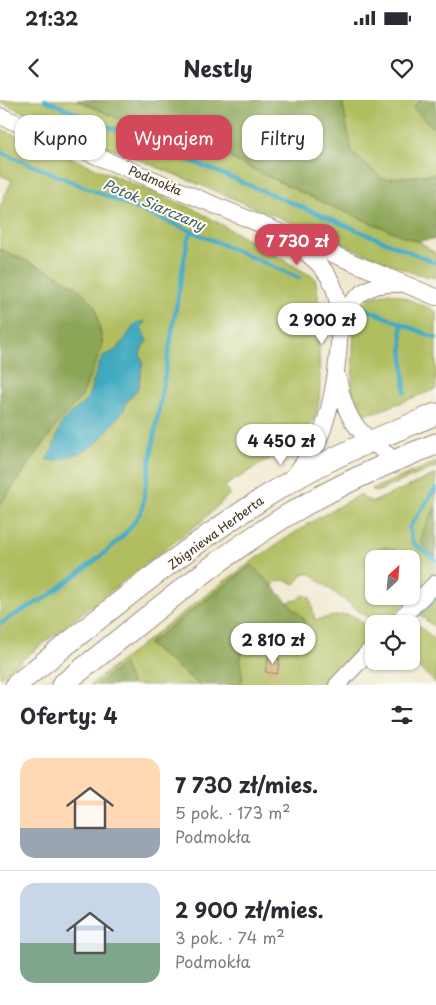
<!DOCTYPE html>
<html lang="pl">
<head>
<meta charset="utf-8">
<style>
  body { margin:0; font-family:"Playpen Sans",sans-serif; background:#f7f7f7; color:#2b2b33; height:100vh; display:flex; flex-direction:column; font-size:19px; white-space:nowrap }
  * { box-sizing:border-box; margin:0 }
  p { font-size:16px; color:#7c7c81 }
  .icon { flex:none; width:28px; height:28px; fill:none; stroke:currentColor; stroke-width:2; stroke-linecap:round; stroke-linejoin:round }
  .map { position:relative; height:585px; overflow:hidden }
  .details { display:flex; flex-direction:column; background:#fff; flex:1 }
  .details>* { flex:none }
  .top-card { position:absolute; left:15px; top:15px; width:406px; height:45px; display:flex; gap:10px }
  .needle { width:32px; rotate:26deg }
  .tools { position:absolute; left:365px; top:450px; display:grid; gap:10px }
  .tools a { display:grid; place-items:center; width:55px; height:55px; border-radius:10px; background:#fff; box-shadow:0 1px 4px #0004; font-size:25px }
  .price { position:absolute; translate:-50% -42px; padding:0 11px; border-radius:18px; background:#fff; color:#222; font-size:16px; line-height:32px; filter:drop-shadow(0 1px 2px #0008) }
  .price::after { content:''; position:absolute; left:50%; top:30px; width:15px; height:11px; margin-left:-8px; background:inherit; clip-path:polygon(0 0,100% 0,50% 100%) }
  .price.current { background:#d1495b; color:#fff }
  ul { padding:0; list-style:none }
  li { display:flex; align-items:center; gap:15px; height:125px; padding:0 20px }
  li+li { border-top:1px solid #e1e1e2 }
  li span { display:grid; place-items:center; flex:none; width:140px; height:100px; border-radius:15px; color:#555 }
  li>.icon { margin-inline-start:auto }
  span .icon { width:60px; height:60px; fill:#fffc; stroke-width:1 }
  li b { font-size:21px }
  h2 { display:flex; justify-content:space-between; align-items:center; height:60px; padding:0 20px; font-size:21px }
  .tag { padding:0 18px; border-radius:15px; background:#fff; box-shadow:0 1px 4px #0004; font-size:18px; line-height:45px }
  .tag.current { background:#d1495b; color:#fff }
  .status { display:flex; justify-content:space-between; align-items:center; height:35px; padding:0 25px; background:#fff; direction:ltr }
  .status svg { height:14px; fill:currentColor }
  header { display:flex; justify-content:space-between; align-items:center; height:65px; padding:0 20px; background:#fff; font-size:22px; font-weight:700 }
  .map>svg:first-child { display:block }
  .green { fill:#b0be60; stroke:#76743f; fill-rule:evenodd }
  .forest { fill:#8ca556; stroke:#64683a }
  .water { fill:#3fa9bf; stroke:#3d6a6e }
  .lines { fill:none; stroke-linecap:round; stroke-linejoin:round }
  .stream { stroke:#3fa9bf; stroke-width:4.5 }
  .building { fill:#d3a268 }
  .minor-casing { stroke:#968976; stroke-width:18 }
  .major-casing { stroke:#968976; stroke-width:23 }
  .minor { stroke:#fff; stroke-width:16 }
  .major { stroke:#fff; stroke-width:21 }
  .labels { text-anchor:middle; stroke-width:4; stroke-linejoin:round; paint-order:stroke }
  .street-label { font-size:12px; fill:#3b2a1e; stroke:#fdfcf7 }
  .water-label { font-size:14px; font-style:italic; fill:#3d5d5e; stroke:#fdfcf7 }
</style>
</head>
<body>
<div class="status"><b>21:32</b><svg viewBox="0 0 49 12"><path d="M0 12V9h3v3zM5 12V6h3v6zM10 12V3h3v9zM15 12V0h3v12zM26 1h20v11H26zM47 4h2v5h-2z"/></svg></div>
<header><svg class="icon" aria-label="back" viewBox="0 0 24 24"><path d="M15 5l-7 7 7 7"/></svg>Nestly<svg class="icon" aria-label="heart" viewBox="0 0 24 24"><path d="M12 20l-8-8c-3-5 5-10 8-4 3-6 11-1 8 4z"/></svg></header>
<div class="map">
<svg width="436" height="585" viewBox="0 0 436 585">
  <rect width="100%" height="100%" fill="#fdfcf7"/>
  <filter id="ink" filterUnits="userSpaceOnUse"><feTurbulence type="fractalNoise" baseFrequency=".02" numOctaves="2"/><feDisplacementMap in="SourceGraphic" scale="10" xChannelSelector="R" yChannelSelector="G"/><feConvolveMatrix kernelMatrix="1 2 1 2 8 2 1 2 1" color-interpolation-filters="sRGB"/></filter>
  <filter id="wash" filterUnits="userSpaceOnUse"><feTurbulence type="fractalNoise" baseFrequency=".0096" numOctaves="4" result="noise"/><feDisplacementMap in="SourceGraphic" scale="20" xChannelSelector="R" yChannelSelector="G"/><feGaussianBlur stdDeviation="1.12" result="paint"/><feColorMatrix in="noise" values="0 0 0 0 0 0 0 0 0 0 0 0 0 0 0 0 0 1.4 0 .05"/><feComposite in="paint" operator="in"/></filter>
  <g filter="url(#wash)">
    <rect width="100%" height="100%" fill="#f0e8ce"/>
    <path class="green" d="M0,0H77L176,44L215,51L328,105L415,141H419L436,154V178L413,173L0,2Z
      M342,0H420L413,8L436,31V74L383,79L352,53Z
      M1,29L194,109L315,178C321,201 319,227 319,251C319,272 323,300 314,320C303,342 247,372 225,386L230,394L203,420L0,577V405L61,319L82,296L55,174L0,149V107L12,80L0,75Z
      M389,193L398,195L436,211V289L376,312L358,314L353,305L352,292L354,215C362,200 373,196 389,193Z
      M436,362V367L376,392L373,391L372,389Z
      M436,374V406L423,431L428,450L436,456V468L434,470L436,473L385,522L371,520L319,481L312,474L304,473L295,484L283,480L275,482L273,487L251,465L148,544L200,585H132L123,564L96,585H90C178,517 262,446 361,394L363,398L373,402ZM375,449L395,450L399,459H411V496H403L400,499L392,496H374Z
      M436,492V528L417,513Z
      M303,495L310,497L315,520C339,516 357,506 370,534L369,538L324,585H241C245,573 237,564 243,551C254,524 272,536 293,531C298,529 302,524 306,521L287,502L297,500Z
      M411,518L436,541V583L411,561V524H404Z"/>
    <path class="forest" d="M77,0H342L352,53L383,79L436,74V139L415,141L328,105L215,51L176,44Z
      M420,0H436V31L413,8Z
      M0,149L55,174L77,187L95,205L103,245L82,296L61,319L0,405Z
      M436,406V456L428,450L421,442L423,431Z
      M386,447L395,450L399,459H374L375,449Z
      M252,465L306,521C303,524 298,529 294,531C273,536 255,522 243,551C237,564 245,573 241,585H200L148,544Z
      M123,564L132,585H96Z"/>
    <path class="water" d="M145,221L141,228L147,241L142,248L140,255L143,262L138,288L125,304L124,310L97,343L80,353L55,361L46,359L52,351L61,325L66,317L87,300L99,264L104,255C121,252 126,235 136,223Z"/>
    <g class="lines">
      <path class="stream" d="M45,0L436,163
        M0,52L191,131L299,178
        M366,209L436,238
        M401,223L405,293
        M436,388L409,428L413,443L436,460
        M419,513L436,497
        M0,524C15,514 31,506 47,497C57,490 67,481 78,474C102,455 128,437 142,409L187,143L191,131
        M408,524L411,521"/>
    </g>
    <g id="blocks">
      <path class="building" d="M269,556L280,559L277,574L265,572Z"/>
    </g>
  </g>
  <g filter="url(#ink)">
    <use href="#blocks" fill-opacity="0" stroke="#968976" stroke-width="1"/>
    <g class="lines">
      <g class="minor-casing">
        <path id="minor" d="M0,16L436,197
          M339,217C357,195 368,182 398,184
          M338,278C347,326 359,331 394,360
          M291,380C302,364 317,347 323,329C335,294 349,212 330,179C322,165 308,154 295,144
          M395,524L436,483
          M337,585L374,546"/>
      </g>
      <g class="major-casing">
        <path id="major" d="M16,585C104,515 191,441 288,383C335,355 385,335 436,314
          M62,585C135,528 207,465 286,416C334,387 384,364 436,344"/>
      </g>
      <use href="#minor" class="minor"/>
      <use href="#major" class="major"/>
    </g>
  </g>
  <g class="labels">
    <g class="street-label">
      <text transform="translate(155 81) rotate(23)" y="4">Podmokła</text>
      <text transform="translate(216 433) rotate(-36)" y="4">Zbigniewa Herberta</text>
    </g>
    <g class="water-label">
      <text transform="translate(154 105) rotate(23)" y="5">Potok Siarczany</text>
    </g>
  </g>
</svg>
<div class="tools">
<a><svg class="needle" viewBox="-14 -14 28 28"><path d="M0-13l5 13h-10z" fill="#e53935"/><path d="M0 13l5-13h-10z" fill="#7c7c81"/></svg></a>
<a><svg class="icon" aria-label="locate" viewBox="0 0 24 24"><circle cx="12" cy="12" r="6"/><path d="M12 2v4M12 18v4M2 12h4M18 12h4"/></svg></a>
</div>
<b class="price current" style="left:297px;top:166px">7 730 zł</b>
<b class="price" style="left:322px;top:245px">2 900 zł</b>
<b class="price" style="left:281px;top:366px">4 450 zł</b>
<b class="price" style="left:273px;top:565px">2 810 zł</b>
<div class="top-card">
<a class="tag">Kupno</a>
<a class="tag current">Wynajem</a>
<a class="tag">Filtry</a>
</div>
</div>
<section class="details">
<h2>Oferty: 4<svg class="icon" aria-label="filters" viewBox="0 0 24 24"><path d="M4 7h16M4 17h16"/><circle cx="9" cy="7" r="2"/><circle cx="15" cy="17" r="2"/></svg></h2>
<ul>
<li><span style="background:linear-gradient(#ffd9b3 70%,#9aa5b1 0)"><svg class="icon" aria-label="home" viewBox="0 0 24 24"><path d="M3 11l9-7 9 7M6 9v11h12V9"/></svg></span><div><b>7 730 zł/mies.</b><p>5 pok. · 173 m²</p><p>Podmokła</p></div></li>
<li><span style="background:linear-gradient(#c9d6e8 60%,#7fa58c 0)"><svg class="icon" aria-label="home" viewBox="0 0 24 24"><path d="M3 11l9-7 9 7M6 9v11h12V9"/></svg></span><div><b>2 900 zł/mies.</b><p>3 pok. · 74 m²</p><p>Podmokła</p></div></li>
</ul>
</section>
</body>
</html>
